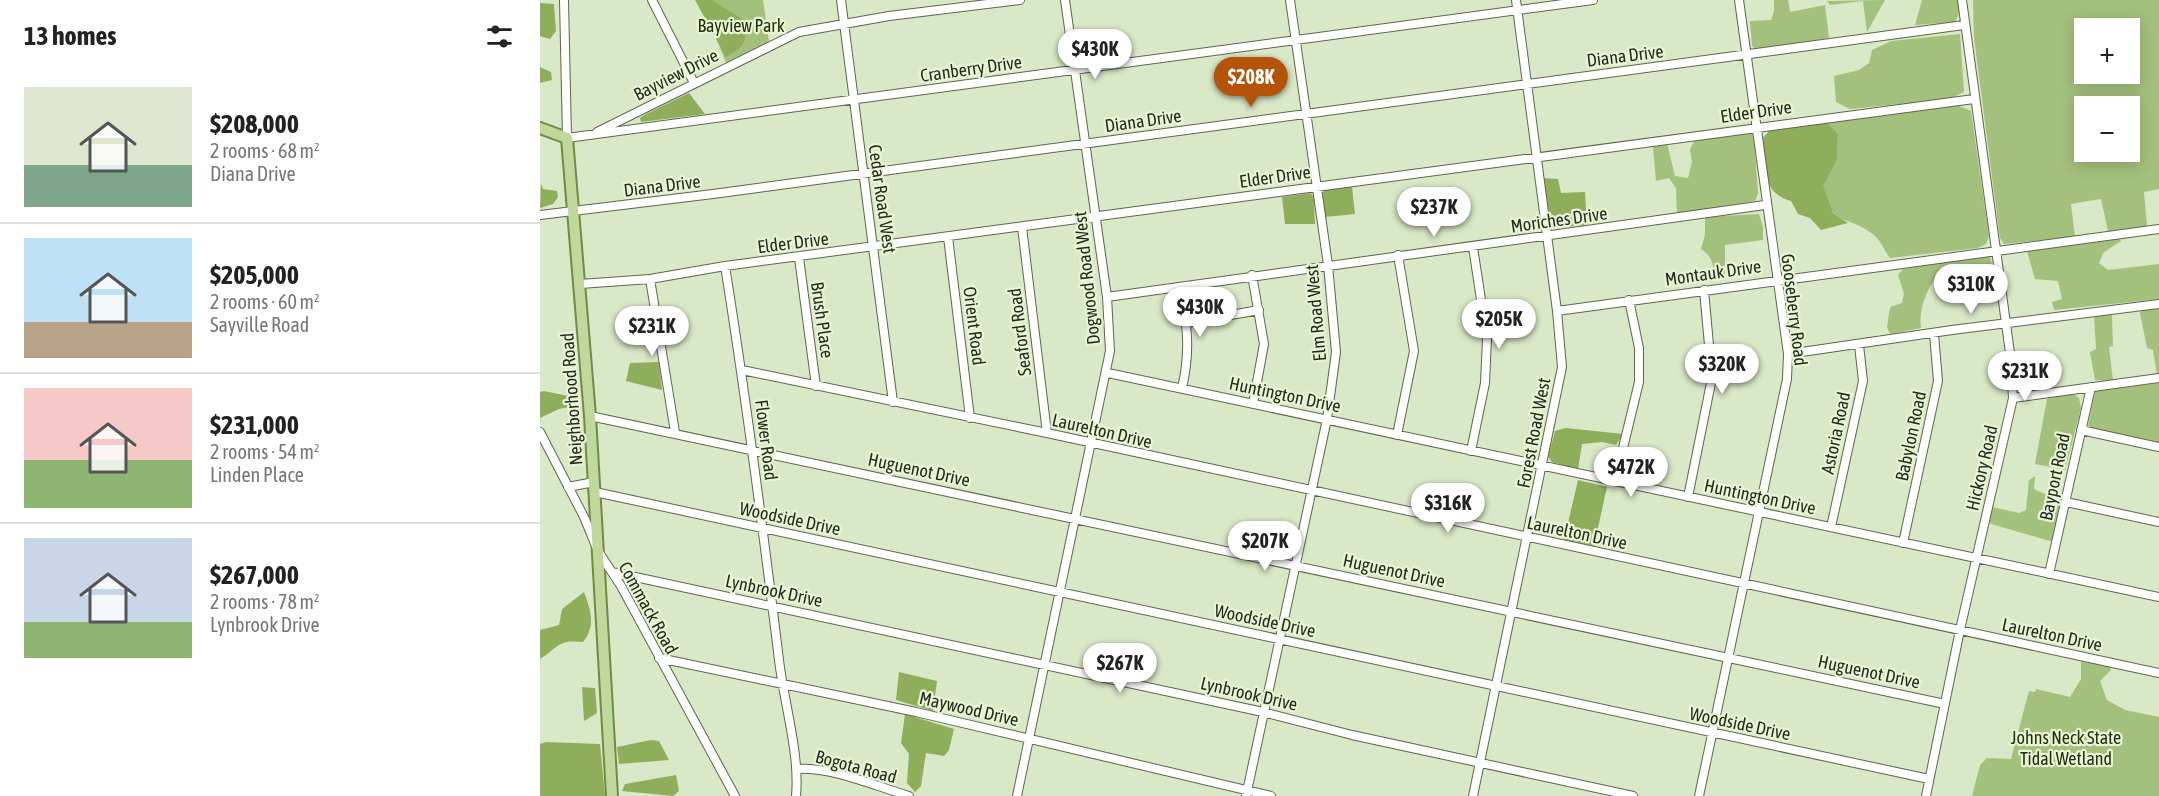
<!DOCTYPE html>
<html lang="en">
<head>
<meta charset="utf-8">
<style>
  body { margin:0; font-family:"Asap Condensed",sans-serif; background:#f2f2f2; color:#222; height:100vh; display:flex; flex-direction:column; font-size:22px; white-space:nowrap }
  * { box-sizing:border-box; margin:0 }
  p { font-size:20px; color:#767676 }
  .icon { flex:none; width:33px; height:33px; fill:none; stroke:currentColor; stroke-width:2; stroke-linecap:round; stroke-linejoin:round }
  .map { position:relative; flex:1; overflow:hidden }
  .drawer { display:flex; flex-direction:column; background:#fff; width:540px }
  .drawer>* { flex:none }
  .fabs { position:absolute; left:1534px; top:18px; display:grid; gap:12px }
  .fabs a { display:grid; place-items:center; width:66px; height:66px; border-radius:0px; background:#fff; box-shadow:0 3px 15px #0003; font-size:30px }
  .price { position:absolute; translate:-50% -51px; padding:0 14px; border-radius:21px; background:#fff; color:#222; font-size:20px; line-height:39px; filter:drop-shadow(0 2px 3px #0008) }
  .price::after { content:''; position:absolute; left:50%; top:36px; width:18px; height:14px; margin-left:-9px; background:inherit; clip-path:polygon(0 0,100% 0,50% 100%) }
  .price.selected { background:#b45309; color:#fff }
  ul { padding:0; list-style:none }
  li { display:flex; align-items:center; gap:18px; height:150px; padding:0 24px }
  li+li { border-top:2px solid #e0e0e0 }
  li span { display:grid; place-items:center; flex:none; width:168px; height:120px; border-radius:0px; color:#555 }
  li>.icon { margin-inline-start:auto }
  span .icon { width:72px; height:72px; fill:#fffc; stroke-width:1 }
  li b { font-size:26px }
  h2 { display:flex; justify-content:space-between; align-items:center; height:72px; padding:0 24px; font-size:26px }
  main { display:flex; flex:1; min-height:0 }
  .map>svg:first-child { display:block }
  .green { fill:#a4c07d; fill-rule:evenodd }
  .forest { fill:#8eae5c }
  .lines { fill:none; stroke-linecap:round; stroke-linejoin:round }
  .minor-casing { stroke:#5b674a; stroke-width:10 }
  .major-casing { stroke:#708b45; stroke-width:14 }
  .minor { stroke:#fff; stroke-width:8 }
  .major { stroke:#c1d89c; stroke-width:10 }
  .labels { text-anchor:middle; stroke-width:4.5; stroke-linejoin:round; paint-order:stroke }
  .park-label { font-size:18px; fill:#23300d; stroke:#e7f5d4 }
  .street-label { font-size:18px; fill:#252b1e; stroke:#e7f5d4 }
</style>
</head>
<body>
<main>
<section class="drawer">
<h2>13 homes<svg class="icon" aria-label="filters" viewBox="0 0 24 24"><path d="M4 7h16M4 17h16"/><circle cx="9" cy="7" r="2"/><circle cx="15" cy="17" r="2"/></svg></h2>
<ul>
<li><span style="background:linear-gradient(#dfe7d0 65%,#7fa58c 0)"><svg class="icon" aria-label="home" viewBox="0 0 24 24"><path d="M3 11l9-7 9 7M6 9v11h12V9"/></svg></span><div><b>$208,000</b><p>2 rooms · 68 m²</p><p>Diana Drive</p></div></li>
<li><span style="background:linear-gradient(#bfe0f5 70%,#b9a48a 0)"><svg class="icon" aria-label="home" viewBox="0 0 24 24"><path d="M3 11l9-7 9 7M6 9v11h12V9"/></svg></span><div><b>$205,000</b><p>2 rooms · 60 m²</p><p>Sayville Road</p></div></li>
<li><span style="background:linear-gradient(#f6c9c9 60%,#8fb573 0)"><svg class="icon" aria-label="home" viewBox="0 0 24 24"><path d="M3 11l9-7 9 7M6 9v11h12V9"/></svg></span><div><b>$231,000</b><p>2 rooms · 54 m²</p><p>Linden Place</p></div></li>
<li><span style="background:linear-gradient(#c9d6e8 70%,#8fb573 0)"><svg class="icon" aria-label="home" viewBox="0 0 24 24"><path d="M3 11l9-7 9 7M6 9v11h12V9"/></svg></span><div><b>$267,000</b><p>2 rooms · 78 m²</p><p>Lynbrook Drive</p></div></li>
</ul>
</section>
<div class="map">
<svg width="1619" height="796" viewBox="0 0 1619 796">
  <rect width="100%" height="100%" fill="#d9e8c7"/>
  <path class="green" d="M161,0H223L229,42L186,63Z
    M1234,0H1248L1250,12L1285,5L1289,38L1216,50L1212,46L1210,21L1231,20L1234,11Z
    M1345,0L1327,32L1323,1L1290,5L1287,1Z
    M1382,0H1418L1419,13L1415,22L1375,25Z
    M1433,0H1619V189L1604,192L1607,226L1568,231L1561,199L1531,204L1535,237L1464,244L1460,238L1434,38ZM1545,28H1590V74H1545ZM1545,106H1590V152H1545Z
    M1420,34L1424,92L1409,99L1310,109L1296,102L1294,76L1319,70L1329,63L1332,50L1351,41Z
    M1417,105L1431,111L1449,236L1446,244L1438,248L1350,258C1345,251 1340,240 1334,235C1308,214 1291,228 1282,186L1297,160L1298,134L1287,122Z
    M1209,131L1214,137L1218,193L1215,201L1137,214L1136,188L1129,178L1116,181L1113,147L1127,143L1135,176L1148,178L1152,162L1150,149L1155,140Z
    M1219,214L1223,227V240L1185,245V274L1173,277C1174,264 1172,256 1161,249L1165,235V217Z
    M1580,238L1581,241L1563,253L1559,263L1568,270L1619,264V299L1514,310L1512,302L1522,299L1518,281L1495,279L1486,248Z
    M1450,255L1456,285L1423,287L1413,273L1406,270C1389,278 1378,310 1381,328L1350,334L1347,327L1350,307L1362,303L1364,294L1358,275L1363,269Z
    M1619,308V375H1617L1613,350L1607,348L1600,313L1602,310Z
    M1572,314L1573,346L1569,347L1573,381L1555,380L1550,352L1556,349L1554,316Z
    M1619,383V443L1553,429L1548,426L1555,391Z
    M1534,394L1539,398L1541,408L1525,470L1495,464L1507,399L1511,396Z
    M1495,476L1494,489L1520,501L1513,542L1448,523L1452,507L1479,513L1486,510L1489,480Z
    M1541,662L1570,665L1571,670L1560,681L1567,700L1585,710L1619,717V796H1432L1440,765L1447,758L1471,759L1489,691L1495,692L1496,689L1530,697L1541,679Z"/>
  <path class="forest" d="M155,0H172L204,20C208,43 205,46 186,57Z
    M0,3L14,4L16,31L10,39L0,36Z
    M0,67L11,72L12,80L0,83Z
    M149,93L165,114L101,122L100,118L106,114Z
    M1287,122L1298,134L1297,160L1283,186L1293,213L1308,223L1281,230L1270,218L1258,214L1251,201C1220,192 1226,166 1223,138L1229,131Z
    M1003,178L1018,179L1021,193L1045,192L1047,225L1015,228L1011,223Z
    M1,184L3,189L17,191L18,197L13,204L0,208Z
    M812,187L815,214L785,217L781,194L788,188Z
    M771,193L774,198L775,224H745L742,197Z
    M119,362L122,390L86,381L90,363Z
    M4,391L33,397L35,406L19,409L0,418V392Z
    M1026,428L1083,434L1076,445L1062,442L1042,444L1038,469L1012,462L1008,457L1015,431Z
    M1038,480L1067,487L1054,546L1024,540Z
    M44,592C51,611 56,626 43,642C17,639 18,648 0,659V630L19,625L22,609Z
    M359,672L397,681L393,711L356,700Z
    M42,687L55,688L57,713L44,721Z
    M365,714L414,729L409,750L404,756L386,753L381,786L375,792L367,783L369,754L361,743Z
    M111,740L119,741L129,760L79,764L77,747Z
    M6,742L60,744L65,796H0V744Z
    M136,775L139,791L133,796L82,791L85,784Z"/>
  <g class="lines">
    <g class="minor-casing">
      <path id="minor" d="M24,0L27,138L1053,0
        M112,0L154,83
        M301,0L353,402
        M57,132L259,32L349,16L480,0
        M0,215L173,194L1424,25
        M482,227L507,433
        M408,237L430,418
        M259,258L276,386
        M185,266C206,397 223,529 239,660C244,703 260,754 256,796
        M712,275L724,344L713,404
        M110,279L135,432
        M40,284L110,279L185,266L1434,99
        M640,287C647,325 651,350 642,388
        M567,297L1225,205
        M1017,311L1619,229
        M646,323L719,310
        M1248,354L1412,330L1619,304
        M202,370L507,433L1619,673
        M568,373L1619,597
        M1473,398L1619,378
        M50,416L1405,704
        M1541,430L1619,447
        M0,432L44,517L58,551L81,586L195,796
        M857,435L874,351L858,255
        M931,451L945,383L947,339L933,247
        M1075,481L1099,382V348L1089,300
        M28,487L54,482
        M55,492L1389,779
        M1148,497L1172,378L1164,290
        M1526,502L1619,522
        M1291,527L1323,381L1319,345
        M1363,543L1398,381L1394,334
        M72,572L723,712L812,735L1093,796
        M1509,574L1551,387
        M119,658L376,712L731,796
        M256,769C294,767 332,785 369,796
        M477,796L570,351L567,297L525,0
        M706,796L787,419L796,352L788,265L750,0
        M933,796L1022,367L1017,311L976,0
        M1159,796L1247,379L1248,354L1199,0
        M1386,796L1420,630L1473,398L1470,353L1422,0"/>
    </g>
    <g class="major-casing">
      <path id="major" d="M0,128L27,138L50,416L72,796"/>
    </g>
    <use href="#minor" class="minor"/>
    <use href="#major" class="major"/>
  </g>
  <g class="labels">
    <g class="park-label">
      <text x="201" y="32">Bayview Park</text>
      <text x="1526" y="744">Johns Neck State<tspan x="1526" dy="21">Tidal Wetland</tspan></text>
    </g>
    <g class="street-label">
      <text transform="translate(1085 56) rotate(-7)" y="6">Diana Drive</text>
      <text transform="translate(431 69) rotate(-8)" y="6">Cranberry Drive</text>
      <text transform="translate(136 75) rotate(-27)" y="6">Bayview Drive</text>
      <text transform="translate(1216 112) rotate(-8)" y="6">Elder Drive</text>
      <text transform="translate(603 121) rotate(-8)" y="6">Diana Drive</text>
      <text transform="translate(735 177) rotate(-8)" y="6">Elder Drive</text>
      <text transform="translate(122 186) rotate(-7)" y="6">Diana Drive</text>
      <text transform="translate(342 199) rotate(82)" y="6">Cedar Road West</text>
      <text transform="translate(1019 220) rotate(-8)" y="6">Moriches Drive</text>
      <text transform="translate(253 243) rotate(-7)" y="6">Elder Drive</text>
      <text transform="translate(1173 273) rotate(-8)" y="6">Montauk Drive</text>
      <text transform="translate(547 278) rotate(-96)" y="6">Dogwood Road West</text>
      <text transform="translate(1254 310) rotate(83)" y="6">Gooseberry Road</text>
      <text transform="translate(776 313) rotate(-95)" y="6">Elm Road West</text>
      <text transform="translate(282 320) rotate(82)" y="6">Brush Place</text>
      <text transform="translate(434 326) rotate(83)" y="6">Orient Road</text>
      <text transform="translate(480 332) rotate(-97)" y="6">Seaford Road</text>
      <text transform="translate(745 395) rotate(12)" y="6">Huntington Drive</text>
      <text transform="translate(32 399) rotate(-94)" y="6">Neighborhood Road</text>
      <text transform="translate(562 431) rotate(13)" y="6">Laurelton Drive</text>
      <text transform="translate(994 433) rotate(-79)" y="6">Forest Road West</text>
      <text transform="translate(1296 433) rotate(-78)" y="6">Astoria Road</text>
      <text transform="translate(1371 436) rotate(-78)" y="6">Babylon Road</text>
      <text transform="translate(226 440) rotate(83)" y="6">Flower Road</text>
      <text transform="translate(1442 468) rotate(-77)" y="6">Hickory Road</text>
      <text transform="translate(379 470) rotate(12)" y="6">Huguenot Drive</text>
      <text transform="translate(1515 477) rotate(-78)" y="6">Bayport Road</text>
      <text transform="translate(1220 497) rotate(12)" y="6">Huntington Drive</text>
      <text transform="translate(250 519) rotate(12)" y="6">Woodside Drive</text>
      <text transform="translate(1037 533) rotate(12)" y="6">Laurelton Drive</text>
      <text transform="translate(854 571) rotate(12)" y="6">Huguenot Drive</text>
      <text transform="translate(234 591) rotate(12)" y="6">Lynbrook Drive</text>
      <text transform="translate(108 608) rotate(61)" y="6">Commack Road</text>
      <text transform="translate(725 621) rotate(12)" y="6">Woodside Drive</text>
      <text transform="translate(1512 635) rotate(12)" y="6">Laurelton Drive</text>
      <text transform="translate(1329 672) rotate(12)" y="6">Huguenot Drive</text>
      <text transform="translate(709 694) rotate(13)" y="6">Lynbrook Drive</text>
      <text transform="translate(429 709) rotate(13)" y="6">Maywood Drive</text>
      <text transform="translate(1200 724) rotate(12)" y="6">Woodside Drive</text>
      <text transform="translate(316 767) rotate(15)" y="6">Bogota Road</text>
    </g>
  </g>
</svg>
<div class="fabs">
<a>+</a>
<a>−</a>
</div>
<b class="price" style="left:555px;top:80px">$430K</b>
<b class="price selected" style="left:711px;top:108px">$208K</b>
<b class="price" style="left:894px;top:238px">$237K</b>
<b class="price" style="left:1431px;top:315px">$310K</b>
<b class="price" style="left:660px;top:338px">$430K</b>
<b class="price" style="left:959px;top:350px">$205K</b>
<b class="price" style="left:112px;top:357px">$231K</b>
<b class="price" style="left:1182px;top:395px">$320K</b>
<b class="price" style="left:1485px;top:402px">$231K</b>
<b class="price" style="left:1091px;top:498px">$472K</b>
<b class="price" style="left:908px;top:534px">$316K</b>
<b class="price" style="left:725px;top:572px">$207K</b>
<b class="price" style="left:580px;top:694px">$267K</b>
</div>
</main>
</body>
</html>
